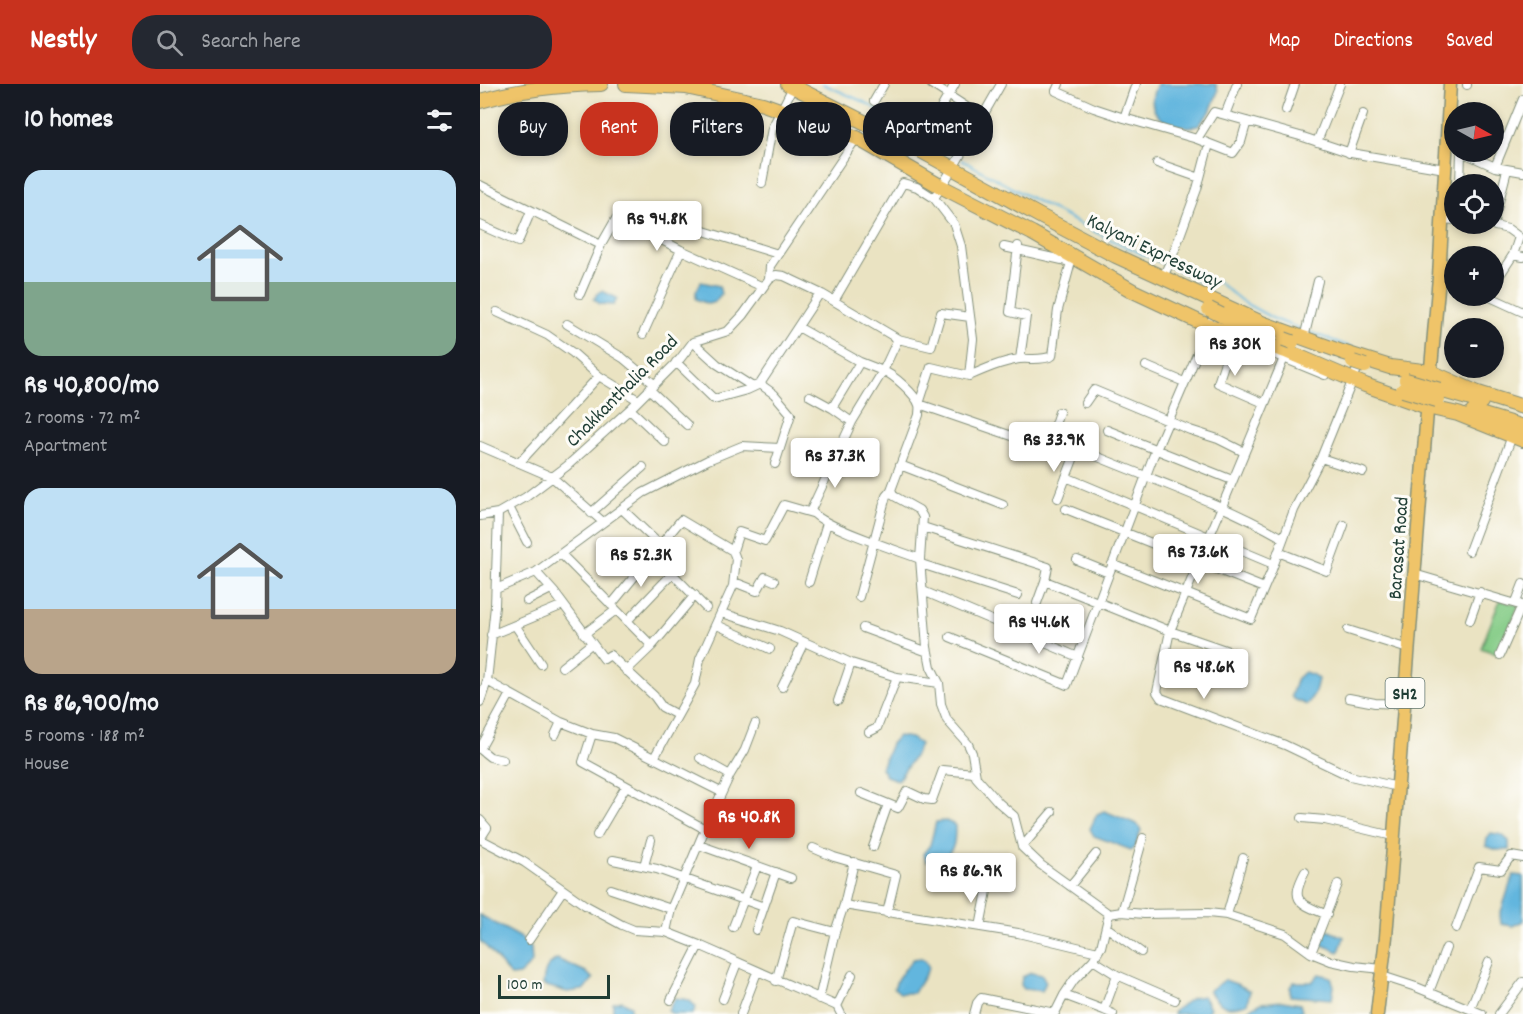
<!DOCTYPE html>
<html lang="en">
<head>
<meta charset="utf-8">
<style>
  body { margin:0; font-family:Dekko,sans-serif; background:#242831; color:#f1f3f6; height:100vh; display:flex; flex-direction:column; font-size:22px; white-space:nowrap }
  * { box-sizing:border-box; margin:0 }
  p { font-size:20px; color:#9ea1a6 }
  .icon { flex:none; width:33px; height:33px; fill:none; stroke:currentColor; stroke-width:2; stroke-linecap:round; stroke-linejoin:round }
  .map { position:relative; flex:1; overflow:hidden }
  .drawer { display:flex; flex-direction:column; background:#171b24; width:480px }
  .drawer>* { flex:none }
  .hud { position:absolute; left:18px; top:18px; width:570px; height:54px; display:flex; gap:12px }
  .needle { width:39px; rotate:98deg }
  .fabs { position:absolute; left:964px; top:18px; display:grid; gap:12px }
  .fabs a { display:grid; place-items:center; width:60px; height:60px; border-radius:50%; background:#171b24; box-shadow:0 3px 9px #0003; font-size:30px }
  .scale { position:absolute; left:18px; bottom:15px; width:112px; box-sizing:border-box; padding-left:6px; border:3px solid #1f3d34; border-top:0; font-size:16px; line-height:21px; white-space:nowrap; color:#1f3d34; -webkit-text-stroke:4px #fdfcf7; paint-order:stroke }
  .price { position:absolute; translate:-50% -51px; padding:0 14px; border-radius:6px; background:#fff; color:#222; font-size:20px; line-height:39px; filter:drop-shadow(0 2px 3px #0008) }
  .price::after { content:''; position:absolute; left:50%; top:36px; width:18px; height:14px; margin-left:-9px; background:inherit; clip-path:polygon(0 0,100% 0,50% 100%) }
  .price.active { background:#c8321e; color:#fff }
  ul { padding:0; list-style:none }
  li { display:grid; align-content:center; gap:12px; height:318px; padding:0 24px }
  li span { display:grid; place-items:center; height:186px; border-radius:18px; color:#555 }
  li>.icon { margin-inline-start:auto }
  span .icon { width:108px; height:108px; fill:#fffc; stroke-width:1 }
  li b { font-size:26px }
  h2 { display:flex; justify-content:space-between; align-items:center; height:72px; padding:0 24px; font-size:26px }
  .chip { padding:0 21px; border-radius:24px; background:#171b24; box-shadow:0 3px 9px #0003; font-size:21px; line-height:54px }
  .chip.active { background:#c8321e; color:#fff }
  header { display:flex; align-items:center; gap:36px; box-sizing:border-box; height:84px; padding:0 30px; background:#c8321e; color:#fff }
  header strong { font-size:28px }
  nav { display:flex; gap:33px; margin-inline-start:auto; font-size:21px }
  .search { width:420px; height:54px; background:#242831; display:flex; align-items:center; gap:15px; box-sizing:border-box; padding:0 21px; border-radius:24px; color:#9ea1a6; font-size:22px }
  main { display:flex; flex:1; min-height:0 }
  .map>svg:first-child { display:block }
  .green { fill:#85cc87; stroke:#52845e; stroke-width:1.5 }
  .water { fill:#62b6de; stroke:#407a89; stroke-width:1.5 }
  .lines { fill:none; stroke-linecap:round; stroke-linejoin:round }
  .stream { stroke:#62b6de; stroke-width:2 }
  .street-casing { stroke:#84907b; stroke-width:10 }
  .primary-casing { stroke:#84907b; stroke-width:15 }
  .highway-casing { stroke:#84907b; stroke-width:16 }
  .street { stroke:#fff; stroke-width:8 }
  .primary { stroke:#efc469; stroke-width:12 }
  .highway { stroke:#efc469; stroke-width:14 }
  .highway-bridge-casing { stroke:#84907b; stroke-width:16; stroke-linecap:butt }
  .highway-bridge { stroke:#efc469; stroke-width:14 }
  .labels { text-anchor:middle; stroke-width:6; stroke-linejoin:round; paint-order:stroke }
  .shield { fill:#fdfcf7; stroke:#62766e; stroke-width:1.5 }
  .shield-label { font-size:18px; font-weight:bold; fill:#1f3d34 }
  .street-label { font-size:20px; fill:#1f3d34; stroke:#fdfcf7 }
</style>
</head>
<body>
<header>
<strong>Nestly</strong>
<div class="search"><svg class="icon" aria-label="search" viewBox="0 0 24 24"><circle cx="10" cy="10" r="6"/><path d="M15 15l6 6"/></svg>Search here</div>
<nav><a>Map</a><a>Directions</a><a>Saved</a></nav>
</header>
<main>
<section class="drawer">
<h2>10 homes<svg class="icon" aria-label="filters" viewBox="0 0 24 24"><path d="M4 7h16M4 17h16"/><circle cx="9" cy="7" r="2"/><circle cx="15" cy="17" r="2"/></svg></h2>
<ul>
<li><span style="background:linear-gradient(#bfe0f5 60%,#7fa58c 0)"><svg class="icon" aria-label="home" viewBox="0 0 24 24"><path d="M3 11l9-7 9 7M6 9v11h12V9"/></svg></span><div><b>Rs 40,800/mo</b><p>2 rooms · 72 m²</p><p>Apartment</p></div></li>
<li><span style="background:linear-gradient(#bfe0f5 65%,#b9a48a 0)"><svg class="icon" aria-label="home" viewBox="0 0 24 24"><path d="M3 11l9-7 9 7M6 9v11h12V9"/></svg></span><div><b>Rs 86,900/mo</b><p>5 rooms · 188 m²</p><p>House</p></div></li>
</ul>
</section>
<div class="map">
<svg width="1043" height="930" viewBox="0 0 1043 930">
  <rect width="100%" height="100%" fill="#fdfcf7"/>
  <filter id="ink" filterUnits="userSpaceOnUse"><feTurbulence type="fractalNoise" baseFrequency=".0167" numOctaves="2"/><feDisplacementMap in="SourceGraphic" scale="12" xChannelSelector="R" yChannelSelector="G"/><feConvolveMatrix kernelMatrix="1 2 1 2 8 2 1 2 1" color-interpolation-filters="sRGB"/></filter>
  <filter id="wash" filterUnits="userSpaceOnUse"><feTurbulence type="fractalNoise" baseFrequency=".008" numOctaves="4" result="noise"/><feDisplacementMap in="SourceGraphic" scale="24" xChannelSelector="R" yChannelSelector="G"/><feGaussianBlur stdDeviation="1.35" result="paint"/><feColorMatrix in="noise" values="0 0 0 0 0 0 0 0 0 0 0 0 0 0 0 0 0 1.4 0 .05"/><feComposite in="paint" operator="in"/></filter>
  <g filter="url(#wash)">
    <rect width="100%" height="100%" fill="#eae3c2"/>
    <path class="green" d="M1020,516L1039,521L1019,571L1001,564Z"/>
    <path class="water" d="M677,0H736L738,7L730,28L718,42C690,46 661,32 677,0Z
      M221,198L239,202L241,210L235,218L228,220L216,215V208Z
      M122,207L137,214L134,221L120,220L114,215L117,210Z
      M825,588L833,591L838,595L835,608L827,621L813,615L811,612L817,594Z
      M418,652L431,654L440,660L435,671L418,696L406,692L401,684L411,660Z
      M624,727L657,740L661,746L655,763L651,766L614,752L610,745L617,730Z
      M466,737L475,741C475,762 475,765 459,778H447L443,770L450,761L456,738Z
      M1011,749L1022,751L1029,757V766H1017L1006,762L1007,754Z
      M484,778L494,783L495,795C482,797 469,801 460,790L465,784Z
      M1033,791L1043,792V837L1033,842L1021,840L1020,831Z
      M0,831L40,853L51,864L52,879L39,891L31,892C20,880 13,868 0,857Z
      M844,845L864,853L859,868L838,859Z
      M441,874L445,876L449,884L434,909H420L414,904L418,894L433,875Z
      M77,875L106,888L113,895L103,906L87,908L63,901C64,888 66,882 77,875Z
      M551,889L562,891L566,898L562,907L544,905L541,901L542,893Z
      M839,890L851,893L854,902L852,915L810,912V903L814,898H832Z
      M745,896L759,901L770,907L767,920C747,926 741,924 729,907Z
      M723,912L730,924L726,930H693L694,927L712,914Z
      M195,914L209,916L216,923L213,930H193L188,927Z
      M142,917L151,922L150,930H133V919Z
      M802,917L820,920L822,927L813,930H774L769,925L782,919Z"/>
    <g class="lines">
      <path class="stream" d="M343,0L386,19L477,73
        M482,76L532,104L625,153L706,190L720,199L738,198L763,218L796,236L879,266"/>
    </g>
  </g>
  <g filter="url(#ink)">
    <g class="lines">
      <g class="street-casing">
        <path id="street" d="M451,0L502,33
          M579,0L576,7L614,24L644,34
          M656,0L644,34L717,55L753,69L761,58L767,37
          M987,1V0
          M394,17L404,0
          M806,26L815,0
          M745,31L820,52L871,69L965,85
          M295,38L339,58
          M453,38L475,0
          M1014,49L1026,55
          M717,55L734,28L745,31L757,0
          M837,58L860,0
          M982,68L1015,83L1043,88
          M869,69L883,30
          M677,79L720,94
          M1015,83L1043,15
          M282,99L292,44L314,1
          M980,100L981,68
          M0,101L121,161
          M454,114L474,140L481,162L493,255L489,292L451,283L439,320L532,352L566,366L579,328
          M962,135L975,136
          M1014,137L1027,86
          M1004,140H1013
          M1013,140L1015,142L1028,145L1039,153L1033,171
          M0,141L38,158L51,127
          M214,144L298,170
          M538,162L530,228L546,232L540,275
          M524,163L591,178
          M683,193L691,176L717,105L729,60
          M959,193L975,196
          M289,195L290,182L375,56L372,55
          M1014,200L1033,171L1043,173
          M100,210L121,161L137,133L201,166L283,203
          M1008,212L1043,228
          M354,217L423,99L437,103L454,114L473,84L521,0
          M17,228L67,251L93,269L119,292L158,316
          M87,240L143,274L174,300
          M318,243L380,278L403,287L372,338L331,426C339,442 420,467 440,475
          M163,250L201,166
          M753,254L738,299L784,319
          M824,254L838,197
          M418,255L451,263L461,229L490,233
          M213,258L237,280L273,303
          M806,264L804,274L690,547L677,608L681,614L805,661L870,692L918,703
          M784,266L845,291
          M196,278L234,315L267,306L280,300L340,209
          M666,282L704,298
          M489,292C505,285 521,278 539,275C550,274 561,277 572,272L578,226L591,178L590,172
          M280,300L294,310L311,330L295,380
          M169,305L207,341
          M330,312L352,324L380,278
          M605,319L614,306L710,346L738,355L764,368
          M352,324L372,338
          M150,325L185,358
          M627,346L752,396
          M0,362L72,393L123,438
          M611,370C675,397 742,419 803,454
          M841,374L883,388
          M40,378L119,292
          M420,381L523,421
          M586,393L793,480
          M578,414L594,373
          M29,423L47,458
          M142,425L180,461
          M586,425L784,504
          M111,429L163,383
          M0,432L18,429L46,413L87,382L150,325L200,275L213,258L248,247L263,231L289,195L296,191L304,192L342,210L418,255L403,287C413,290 436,311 439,321C440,324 439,327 439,331L411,406L414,412L439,426L443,433L440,475L447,563L451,583L459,599L461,620L467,636L488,660L492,669L496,693L519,719L534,732L542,763L561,781L629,830L642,828L664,830L728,829L747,831L805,850L831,869L851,877L874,882L902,885
          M443,443L568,483L565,497L557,519
          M989,467L1032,352
          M798,468L847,487L864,441
          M173,470L226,524
          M82,471L172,562L215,511
          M597,476L629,489
          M441,480L538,511
          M632,480L771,535L791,488L814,426L841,374L880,278
          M56,488L74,508L124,575L130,571L174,612L182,623L197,631
          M934,490L1043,522
          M565,497L690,547L757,570
          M254,498L277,507L285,493L294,497
          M329,498L347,439
          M16,505L56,488L163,409L228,376L262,362L300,364
          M443,507L598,573
          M379,513L406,412L411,406
          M47,517L71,505
          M1036,518L1043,500
          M131,521L201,436L253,467
          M242,529L300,547L371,579L417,593L459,599
          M990,536L1000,508
          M147,537L193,489
          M35,541L61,580
          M237,541L290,565
          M383,544L448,568
          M868,546L928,565
          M104,550L136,526
          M11,551L83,521
          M470,553L587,601L673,373L736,226
          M1020,571L1042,521
          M82,583L111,560
          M146,587L172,562
          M7,597L81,638L75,651
          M302,603L324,558
          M869,614L895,619L924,620
          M358,617L371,579
          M0,618L7,597L15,522L18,429
          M81,638L112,650L134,654L241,708
          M389,648L397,644L417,593
          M112,650L103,678L225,745
          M174,674L215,600L220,575L253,502L256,475L253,467L259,448L285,457L304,421L332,429
          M220,674L250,691
          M23,676L10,673L0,665L30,610
          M381,709L418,724L427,707L444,715L452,716L463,686L494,689
          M822,734L845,736L913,752
          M0,736L7,744L0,755L44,778L105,821L142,841L154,846L186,848L219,861L357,922
          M117,751L146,702
          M219,761L311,794
          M393,763L408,720
          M542,763L572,728
          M333,764L354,773L416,791L407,829
          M133,776L177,785L284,823
          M164,782L171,756
          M825,788C809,818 820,819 847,831
          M590,802L616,770
          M131,805L191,825
          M364,821L374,778
          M642,828L663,754
          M747,831L763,774
          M253,843L277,782
          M500,843L508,802
          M626,843L661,868
          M976,844L999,783L1021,786L1031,772L1043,774
          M276,846L296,788
          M186,848L191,825L225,745L250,691L265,666L275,640
          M49,856L83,806
          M831,869L858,800
          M613,876L637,891L695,916
          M902,892L936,903L1002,930
          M296,897L313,837L355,848L364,821L538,849L618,868
          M949,908L966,864
          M584,911L624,926
          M243,915L257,879
          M339,915L355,848
          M191,916L219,861
          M990,925L1009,878
          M261,930L277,888
          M361,930L357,922L372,891
          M494,930L497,919L501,914L575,929L584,911L594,896L613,876L621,863L629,830
          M633,930L624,926L637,891
          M1019,930L1043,898"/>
      </g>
      <g class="primary-casing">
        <path id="primary" d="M950,295L959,193L970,0
          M897,930L906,853L948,315"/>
      </g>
      <g class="highway-casing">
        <path id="highway" d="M146,0L206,3L283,20L377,54L460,102L552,149L653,207L728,242L806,267L885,301L947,323L978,330L1043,356
          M308,0L434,63L560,132L636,172L782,239L862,268L910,283L951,288L998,309L1043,323
          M0,17C42,5 78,1 121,0
          M741,231L786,249
          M960,306L1001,318
          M993,328L1043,343"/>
      </g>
      <use href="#street" class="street"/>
      <use href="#primary" class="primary"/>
      <use href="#highway" class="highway"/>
      <g class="highway-bridge-casing">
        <path id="highway-bridge" d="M729,225L741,231
          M804,255L812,258
          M873,278L885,282
          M926,296L960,306
          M923,306L957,316"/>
      </g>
      <use href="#highway-bridge" class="highway-bridge"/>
    </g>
  </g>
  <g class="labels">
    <rect class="shield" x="905.5" y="594" width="39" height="30" rx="4.5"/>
    <g class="shield-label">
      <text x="925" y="615">SH2</text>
    </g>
    <g class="street-label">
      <text transform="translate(675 166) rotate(26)" y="7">Kalyani Expressway</text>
      <text transform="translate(141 306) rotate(-45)" y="7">Chakkanthalia Road</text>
      <text transform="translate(917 464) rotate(-86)" y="7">Barasat Road</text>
    </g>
  </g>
</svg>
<div class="fabs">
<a><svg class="needle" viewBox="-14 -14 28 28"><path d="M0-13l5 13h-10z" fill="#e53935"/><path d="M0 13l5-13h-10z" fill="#9ea1a6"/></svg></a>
<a><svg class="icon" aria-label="locate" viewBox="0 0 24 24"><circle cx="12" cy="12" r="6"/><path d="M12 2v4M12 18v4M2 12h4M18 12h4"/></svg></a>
<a>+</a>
<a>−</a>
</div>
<div class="scale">100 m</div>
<b class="price" style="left:177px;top:168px">Rs 94.8K</b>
<b class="price" style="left:755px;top:293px">Rs 30K</b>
<b class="price" style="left:574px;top:389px">Rs 33.9K</b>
<b class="price" style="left:355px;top:405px">Rs 37.3K</b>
<b class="price" style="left:718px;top:501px">Rs 73.6K</b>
<b class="price" style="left:161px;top:504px">Rs 52.3K</b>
<b class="price" style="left:559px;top:571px">Rs 44.6K</b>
<b class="price" style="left:724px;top:616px">Rs 48.6K</b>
<b class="price active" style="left:269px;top:766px">Rs 40.8K</b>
<b class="price" style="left:491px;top:820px">Rs 86.9K</b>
<div class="hud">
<a class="chip">Buy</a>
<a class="chip active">Rent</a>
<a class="chip">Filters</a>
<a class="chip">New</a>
<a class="chip">Apartment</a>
</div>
</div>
</main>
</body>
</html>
